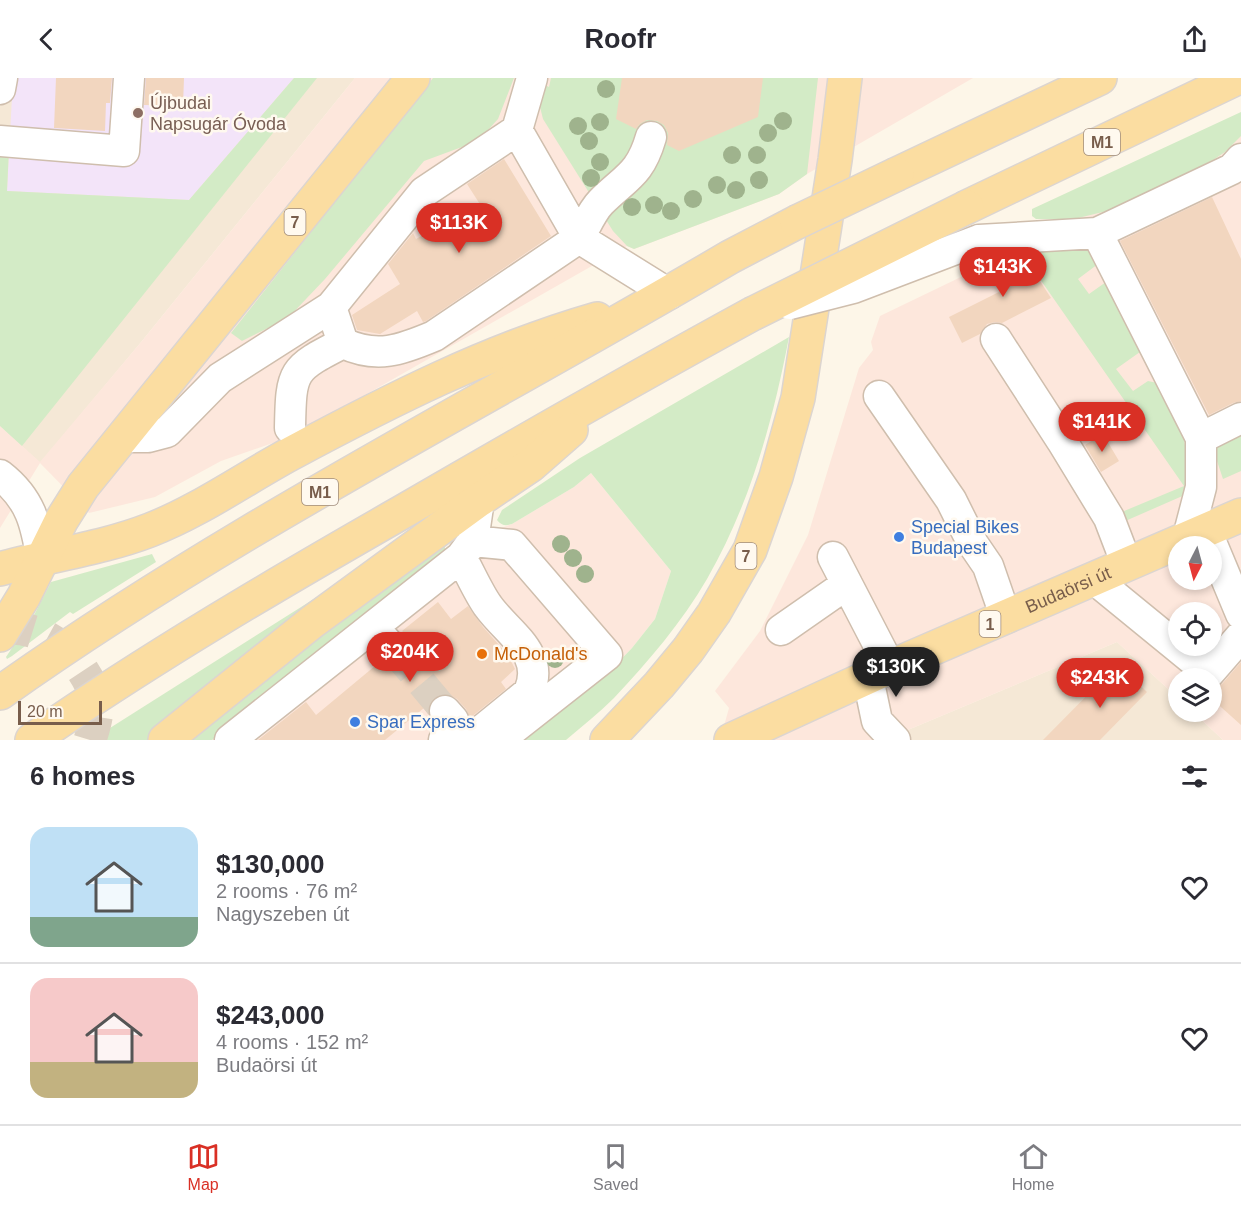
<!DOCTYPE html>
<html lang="en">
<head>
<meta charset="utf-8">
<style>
  body { margin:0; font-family:Helvetica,sans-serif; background:#f2f2f3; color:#2b2b33; height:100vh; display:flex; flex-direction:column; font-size:22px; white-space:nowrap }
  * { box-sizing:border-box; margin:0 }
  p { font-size:20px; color:#7c7c81 }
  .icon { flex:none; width:33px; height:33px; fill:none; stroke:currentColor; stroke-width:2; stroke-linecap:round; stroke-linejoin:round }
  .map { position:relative; height:662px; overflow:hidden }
  .side { display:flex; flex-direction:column; background:#fff; flex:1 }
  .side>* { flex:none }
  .needle { width:39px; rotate:186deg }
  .tools { position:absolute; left:1168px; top:458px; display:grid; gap:12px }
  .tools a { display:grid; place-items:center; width:54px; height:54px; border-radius:50%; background:#fff; box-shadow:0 3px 9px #0003; font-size:30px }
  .scale { position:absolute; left:18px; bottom:15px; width:84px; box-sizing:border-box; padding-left:6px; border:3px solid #785d4b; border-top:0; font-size:16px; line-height:21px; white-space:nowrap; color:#785d4b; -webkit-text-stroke:4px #fff9ef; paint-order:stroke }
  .price { position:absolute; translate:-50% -51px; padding:0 14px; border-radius:21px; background:#d93025; color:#fff; font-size:20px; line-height:39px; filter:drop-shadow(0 2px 3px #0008) }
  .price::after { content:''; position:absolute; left:50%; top:36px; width:18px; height:14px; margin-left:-9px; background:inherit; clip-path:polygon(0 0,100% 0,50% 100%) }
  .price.active { background:#222; color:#fff }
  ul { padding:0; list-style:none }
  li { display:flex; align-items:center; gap:18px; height:150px; padding:0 30px }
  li+li { border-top:2px solid #e1e1e2 }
  li span { display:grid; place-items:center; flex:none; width:168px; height:120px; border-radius:18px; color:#555 }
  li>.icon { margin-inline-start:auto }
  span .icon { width:72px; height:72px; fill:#fffc; stroke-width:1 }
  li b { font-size:26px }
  h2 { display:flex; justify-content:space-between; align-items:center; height:72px; padding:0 30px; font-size:26px }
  header { display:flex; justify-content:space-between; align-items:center; height:78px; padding:0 30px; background:#fff; font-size:27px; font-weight:800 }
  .dock { display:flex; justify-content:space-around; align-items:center; height:84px; border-top:2px solid #e1e1e2; background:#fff; font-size:16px; color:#7c7c81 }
  .dock a { display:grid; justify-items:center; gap:3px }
  .dock .active { color:#d93025 }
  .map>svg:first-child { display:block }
  .residential { fill:#f5e8d6 }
  .commercial { fill:#fde7dc; fill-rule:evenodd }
  .education { fill:#f3e4f9 }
  .green { fill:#d3ebc6 }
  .building { fill:#f2d6bf }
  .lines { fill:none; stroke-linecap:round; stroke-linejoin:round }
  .minor-tunnel { stroke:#dcd0c1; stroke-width:30; stroke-dasharray:30 15; stroke-linecap:butt }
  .major-tunnel { stroke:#dcd0c1; stroke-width:33; stroke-dasharray:33 16; stroke-linecap:butt }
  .minor-casing { stroke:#cfbead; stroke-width:33 }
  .major-casing { stroke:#dcd5d0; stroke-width:36 }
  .minor { stroke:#fff; stroke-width:30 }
  .major { stroke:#fbdda1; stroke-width:33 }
  .minor-bridge-casing { stroke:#cfbead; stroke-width:33; stroke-linecap:butt }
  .major-bridge-casing { stroke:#dcd5d0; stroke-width:36; stroke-linecap:butt }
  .minor-bridge { stroke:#fff; stroke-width:30 }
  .major-bridge { stroke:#fbdda1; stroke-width:33 }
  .tree { fill:#9fb38d }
  .education-dot { fill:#8d6e63; stroke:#fff9ef; stroke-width:2 }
  .shop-dot { fill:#3f7fe0; stroke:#fff9ef; stroke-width:2 }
  .food-dot { fill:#e8710a; stroke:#fff9ef; stroke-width:2 }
  .labels { text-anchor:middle; stroke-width:5; stroke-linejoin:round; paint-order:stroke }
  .shield { fill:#fff9ef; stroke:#a08c7c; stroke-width:1.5 }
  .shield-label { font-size:16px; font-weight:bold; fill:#785d4b }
  .education-label { font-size:18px; fill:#785e54; stroke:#fff9ef; text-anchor:start }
  .shop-label { font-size:18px; fill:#366cbe; stroke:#fff9ef; text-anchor:start }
  .street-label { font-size:18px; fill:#785d4b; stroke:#fff9ef }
  .food-label { font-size:18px; fill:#c56008; stroke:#fff9ef; text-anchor:start }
</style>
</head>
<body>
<header><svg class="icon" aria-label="back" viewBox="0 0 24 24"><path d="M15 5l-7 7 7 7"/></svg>Roofr<svg class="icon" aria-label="share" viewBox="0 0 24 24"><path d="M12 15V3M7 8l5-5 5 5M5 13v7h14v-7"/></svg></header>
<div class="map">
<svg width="1241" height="662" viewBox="0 0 1241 662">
  <rect width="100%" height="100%" fill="#fdf6e8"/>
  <path class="residential" d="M0,0H355L142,263L40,385L0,348Z
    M1117,564L1179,621V633H1192L1223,662H884Z"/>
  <path class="commercial" d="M355,0H973L807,96L779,116L634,171L627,168L293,358L221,383L155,419L89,435L40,385L0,450V348L40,384L142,263Z
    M1241,38V662H1223L1192,633H1212V600H1179V621L1117,564L884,662H720L729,630L715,613L760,553L808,457L859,290L873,272L871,264L880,238L1019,171L1159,74ZM1179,468H1212V501H1179ZM1179,534H1212V567H1179Z
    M591,395L671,493L655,541L632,570L606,597L525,662H212L445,471L512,446L574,409Z"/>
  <path class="education" d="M13,0H294L189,122L7,113Z"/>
  <path class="green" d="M294,0H317L22,368L0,348V69L9,70L7,113L189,122Z
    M433,0H514L498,41L488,52L470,66L424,83L325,201L288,240L242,263L231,255Z
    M551,0H818L807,96L779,116L634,171L627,168L613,153L543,41L539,25L543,6L549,9Z
    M1241,34V58L1225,74L1213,82L1111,132L1074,141H1036L1032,138V131Z
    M1017,168L1082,169L1094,176L1098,186L1078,201L1089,216L1106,204L1147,269L1116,291L1133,313L1148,303L1162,306L1183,354L1186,374L1187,416L1123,444L1117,436L1184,408Z
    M789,259C773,343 750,426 707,501C682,544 648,584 614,620C599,635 582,648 566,662H525L606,597L632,570L655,541L671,493L591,395L574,409L512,446C506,448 502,448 497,442L502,432L580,380Z
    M1241,345V393L1223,401L1215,377L1216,362Z
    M445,469V471L212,662H190L310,566L439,470Z
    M152,476L156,484L73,536L70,534L12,578L7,581L6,579L34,537L51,504Z
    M328,512L332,519L151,662H91Z"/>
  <path class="building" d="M56,0H112L110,25H106L105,53L54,50Z
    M146,0H184L183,28L144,27Z
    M622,0H763L758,39L679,73L667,67L668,55L664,47L657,43L647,42L640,46L636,51L616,41Z
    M504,81L551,158L426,243L423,244L417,233L380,256L357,252L352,237L400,206L388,186L413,155L416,161L442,147L446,154L483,131L467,106Z
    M1212,119L1241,181V323L1233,325L1209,337L1120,163Z
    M1023,177L1051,220L1002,245L995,244L987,246L980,256L962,265L949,239L1003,212L989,185L1004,178Z
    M1103,356L1119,383L1101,394L1085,367Z
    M438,524L451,541L468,528L483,549L508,577L515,591L501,604L506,611L470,640L466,631L457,621L450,617L442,616L433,621L429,627L428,636L424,630L385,662H258L306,624L316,637L381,583L388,588H396L404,584L409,577L410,568L406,560L407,558L402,553Z
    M1241,584V647L1212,621V612L1222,606Z
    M1118,586L1147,614L1100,662H1043Z"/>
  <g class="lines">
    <path class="minor-tunnel" d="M393,571L445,633"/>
    <path class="major-tunnel" d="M0,551C44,544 84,580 96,621C99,635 94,649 90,662"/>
    <g class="minor-casing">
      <path id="minor" d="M0,11L2,0
        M517,52L579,160L434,258C401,272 377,281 343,265L331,229L424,114Z
        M517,52L532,0
        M651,59C640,97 626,99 601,124C592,133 586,148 579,160L669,216
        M0,63L124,73L129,0
        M1097,155L1201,360
        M979,162L1097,155L1232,91L1241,81
        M996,261L1062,363L1109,440L1127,487
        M879,318L951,422L973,466L988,488L1006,540
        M290,350C291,292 292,291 343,265
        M122,359H148L167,354L220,300L331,229
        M0,397C31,421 36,446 42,482
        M1206,452L1241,536
        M1188,459L1201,409V360L1241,340
        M473,463L512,467L607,577L499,662
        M461,479C469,493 479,516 488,528C508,556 546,575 529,614L470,662
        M833,479L890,589
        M1094,501L1209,595L1241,558
        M373,549L393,571
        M781,552L847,506
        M868,600L877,643L895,662
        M230,662L461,479L473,463L479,422
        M444,662L450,657L453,642L445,633"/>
    </g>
    <g class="major-casing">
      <g id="major">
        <path d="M897,96L1100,0"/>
        <path d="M967,129L1237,0"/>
        <path d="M0,491C49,477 101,471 150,452C199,433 244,401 290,376C389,323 489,272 597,241"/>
        <path d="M0,557L24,518L61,443L83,408L413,0"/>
        <path d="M0,615C231,451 486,323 730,179L797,144"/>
        <path d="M32,662C152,579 278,505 404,433C519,366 635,300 752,236"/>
        <path d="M165,662L312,544L479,422L531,387L571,352"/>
        <path d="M607,662L659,607L688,572L714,535L750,472L776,399L798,320L835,82L845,0"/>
        <path id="s1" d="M731,662L890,589L1241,437"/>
      </g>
    </g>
    <use href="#minor" class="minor"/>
    <use href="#major" class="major"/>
    <g class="minor-bridge-casing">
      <path id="minor-bridge" d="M790,226L853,210L979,162"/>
    </g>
    <g class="major-bridge-casing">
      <path id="major-bridge" d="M797,144L897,96
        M752,236L967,129"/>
    </g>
    <use href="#minor-bridge" class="minor-bridge"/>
    <use href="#major-bridge" class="major-bridge"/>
  </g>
  <g class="tree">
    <circle cx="606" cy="11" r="9"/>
    <circle cx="783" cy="43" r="9"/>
    <circle cx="600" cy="44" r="9"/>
    <circle cx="578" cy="48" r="9"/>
    <circle cx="768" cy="55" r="9"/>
    <circle cx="589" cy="63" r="9"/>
    <circle cx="732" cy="77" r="9"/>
    <circle cx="757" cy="77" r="9"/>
    <circle cx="600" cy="84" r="9"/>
    <circle cx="591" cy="100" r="9"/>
    <circle cx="759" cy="102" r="9"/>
    <circle cx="717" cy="107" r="9"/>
    <circle cx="736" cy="112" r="9"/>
    <circle cx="693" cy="121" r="9"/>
    <circle cx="654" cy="127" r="9"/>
    <circle cx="632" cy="129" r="9"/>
    <circle cx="671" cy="133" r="9"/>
    <circle cx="561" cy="466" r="9"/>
    <circle cx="573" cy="480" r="9"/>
    <circle cx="585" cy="496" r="9"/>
    <circle cx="555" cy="581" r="9"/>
  </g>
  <circle class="education-dot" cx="138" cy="35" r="6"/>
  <g class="shop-dot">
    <circle cx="899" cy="459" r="6"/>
    <circle cx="355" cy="644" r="6"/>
  </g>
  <circle class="food-dot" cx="482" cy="576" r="6"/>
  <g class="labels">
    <g class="shield">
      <rect x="1084" y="51" width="36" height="26" rx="4.5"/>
      <rect x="284.5" y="131" width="21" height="26" rx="4.5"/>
      <rect x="302" y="401" width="36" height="26" rx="4.5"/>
      <rect x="735.5" y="465" width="21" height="26" rx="4.5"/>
      <rect x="979.5" y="533" width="21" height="26" rx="4.5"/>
    </g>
    <g class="shield-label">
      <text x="1102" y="70">M1</text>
      <text x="295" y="150">7</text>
      <text x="320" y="420">M1</text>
      <text x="746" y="484">7</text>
      <text x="990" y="552">1</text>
    </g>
    <g class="education-label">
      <text x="150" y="31">Újbudai<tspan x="150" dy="21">Napsugár Óvoda</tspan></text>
    </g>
    <g class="shop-label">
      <text x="911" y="455">Special Bikes<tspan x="911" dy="21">Budapest</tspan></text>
      <text x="367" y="650">Spar Express</text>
    </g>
    <g class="street-label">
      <text dy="6" stroke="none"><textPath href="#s1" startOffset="369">Budaörsi út</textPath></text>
    </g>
    <g class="food-label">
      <text x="494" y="582">McDonald's</text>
    </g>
  </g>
</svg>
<div class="tools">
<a><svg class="needle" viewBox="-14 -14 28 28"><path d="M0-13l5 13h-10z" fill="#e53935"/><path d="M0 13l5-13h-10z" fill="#7c7c81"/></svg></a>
<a><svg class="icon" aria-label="locate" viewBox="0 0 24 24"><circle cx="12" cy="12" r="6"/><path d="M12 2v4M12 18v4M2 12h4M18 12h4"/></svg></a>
<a><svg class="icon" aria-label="layers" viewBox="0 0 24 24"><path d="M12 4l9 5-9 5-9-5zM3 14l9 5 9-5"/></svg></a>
</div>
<div class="scale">20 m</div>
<b class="price" style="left:459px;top:176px">$113K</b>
<b class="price" style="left:1003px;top:220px">$143K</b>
<b class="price" style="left:1102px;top:375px">$141K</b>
<b class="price" style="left:410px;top:605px">$204K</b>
<b class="price active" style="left:896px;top:620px">$130K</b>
<b class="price" style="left:1100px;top:631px">$243K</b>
</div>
<section class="side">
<h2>6 homes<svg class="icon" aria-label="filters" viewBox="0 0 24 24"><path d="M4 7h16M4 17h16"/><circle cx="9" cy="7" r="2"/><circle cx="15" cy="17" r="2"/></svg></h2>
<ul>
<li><span style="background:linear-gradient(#bfe0f5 75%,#7fa58c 0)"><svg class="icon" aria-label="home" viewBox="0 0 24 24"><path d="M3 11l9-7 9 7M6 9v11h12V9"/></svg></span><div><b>$130,000</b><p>2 rooms · 76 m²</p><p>Nagyszeben út</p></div><svg class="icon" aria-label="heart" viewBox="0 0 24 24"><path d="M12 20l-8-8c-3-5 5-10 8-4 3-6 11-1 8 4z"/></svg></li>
<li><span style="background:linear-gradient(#f6c9c9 70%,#c2b280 0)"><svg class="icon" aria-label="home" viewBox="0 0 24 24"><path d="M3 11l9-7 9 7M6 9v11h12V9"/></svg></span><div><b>$243,000</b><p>4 rooms · 152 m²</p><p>Budaörsi út</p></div><svg class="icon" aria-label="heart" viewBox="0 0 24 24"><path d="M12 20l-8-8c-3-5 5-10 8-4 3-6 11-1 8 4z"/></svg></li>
</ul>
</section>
<nav class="dock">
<a class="active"><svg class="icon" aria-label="map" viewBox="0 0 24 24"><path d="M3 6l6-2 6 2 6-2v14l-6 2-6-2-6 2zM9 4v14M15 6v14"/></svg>Map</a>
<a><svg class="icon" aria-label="saved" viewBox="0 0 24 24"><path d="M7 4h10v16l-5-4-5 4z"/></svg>Saved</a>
<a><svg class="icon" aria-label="home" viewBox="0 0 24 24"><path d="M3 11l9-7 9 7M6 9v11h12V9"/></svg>Home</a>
</nav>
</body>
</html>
